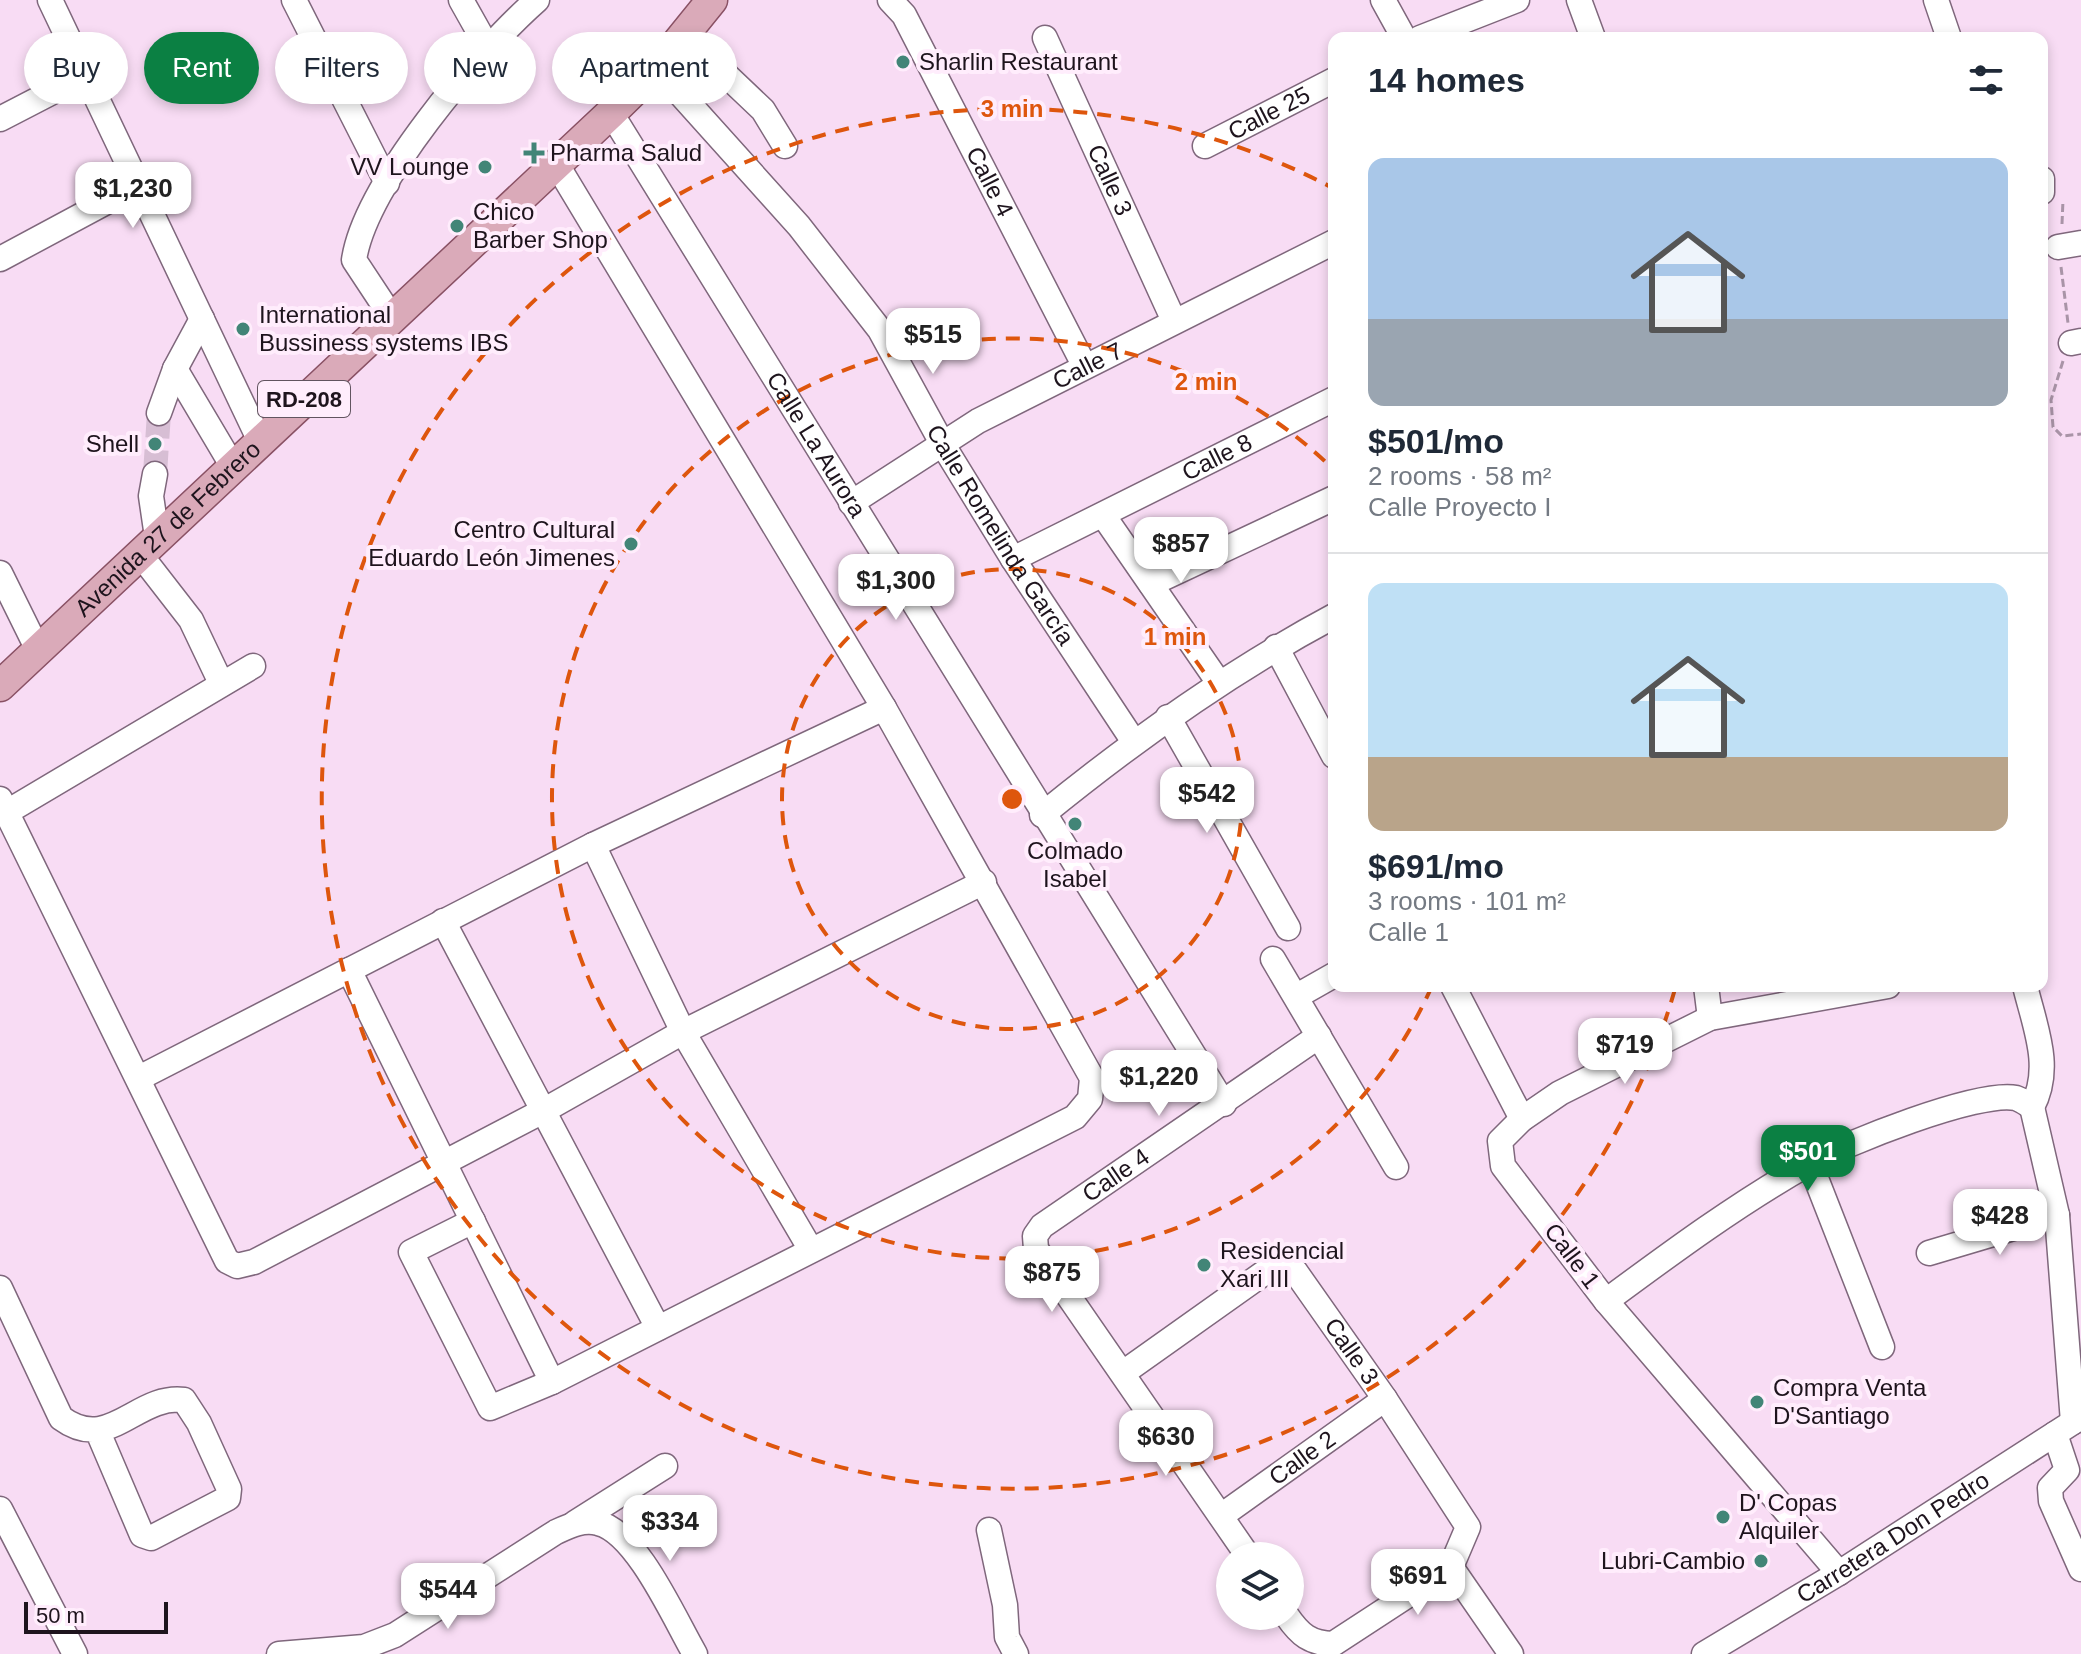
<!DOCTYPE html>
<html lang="en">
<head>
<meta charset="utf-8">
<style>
  body { margin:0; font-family:Helvetica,sans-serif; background:#f6f6f7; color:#1f2937; height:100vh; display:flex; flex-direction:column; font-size:30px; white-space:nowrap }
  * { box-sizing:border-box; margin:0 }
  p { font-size:26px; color:#747a83 }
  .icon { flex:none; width:44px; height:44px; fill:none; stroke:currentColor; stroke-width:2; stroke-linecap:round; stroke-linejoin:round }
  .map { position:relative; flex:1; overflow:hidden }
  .sheet { position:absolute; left:1328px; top:32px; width:720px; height:960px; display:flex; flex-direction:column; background:#fff; border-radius:16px; box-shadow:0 4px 12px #0003 }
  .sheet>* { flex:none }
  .guide { position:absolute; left:24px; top:32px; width:760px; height:72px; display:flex; gap:16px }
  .fabs { position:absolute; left:1216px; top:1542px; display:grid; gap:16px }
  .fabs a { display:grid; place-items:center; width:88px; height:88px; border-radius:50%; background:#fff; box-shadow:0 4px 12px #0003; font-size:40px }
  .scale { position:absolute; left:24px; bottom:20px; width:144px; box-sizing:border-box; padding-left:8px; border:4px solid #1e141d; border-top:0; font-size:22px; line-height:28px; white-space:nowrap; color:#1e141d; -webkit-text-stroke:6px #ffedfc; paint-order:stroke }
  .price { position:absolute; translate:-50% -68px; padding:0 18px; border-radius:16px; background:#fff; color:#222; font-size:26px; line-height:52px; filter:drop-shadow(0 2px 4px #0008) }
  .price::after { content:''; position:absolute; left:50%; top:48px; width:24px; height:18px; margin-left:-12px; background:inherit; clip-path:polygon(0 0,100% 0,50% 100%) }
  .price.active { background:#0b8043; color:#fff }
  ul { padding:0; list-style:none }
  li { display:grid; align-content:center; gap:16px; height:424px; padding:0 40px }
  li+li { border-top:2px solid #e0e1e3 }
  li span { display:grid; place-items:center; height:248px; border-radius:16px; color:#555 }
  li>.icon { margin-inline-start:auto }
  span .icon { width:144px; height:144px; fill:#fffc; stroke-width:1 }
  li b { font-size:34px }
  h2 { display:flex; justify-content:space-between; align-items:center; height:96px; padding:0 40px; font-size:34px }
  .tag { padding:0 28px; border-radius:36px; background:#fff; box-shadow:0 4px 12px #0003; font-size:28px; line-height:72px }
  .tag.active { background:#0b8043; color:#fff }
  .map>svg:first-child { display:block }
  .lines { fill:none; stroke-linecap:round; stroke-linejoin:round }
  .minor-tunnel { stroke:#d7bed4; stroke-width:24; stroke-dasharray:24 12; stroke-linecap:butt }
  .minor-casing { stroke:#7f677c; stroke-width:27 }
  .major-casing { stroke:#895164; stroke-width:33 }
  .path { stroke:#a994a7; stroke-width:3; stroke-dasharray:8 4; stroke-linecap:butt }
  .minor { stroke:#fff; stroke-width:24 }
  .major { stroke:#daaab9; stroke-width:30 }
  .ring { fill:none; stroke:#de560d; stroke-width:4; stroke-dasharray:14 10 }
  .poi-dot { fill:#428577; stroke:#ffedfc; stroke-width:3 }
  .labels { text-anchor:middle; stroke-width:8; stroke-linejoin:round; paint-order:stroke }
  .shield { fill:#ffedfc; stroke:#625560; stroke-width:2 }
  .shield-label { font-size:22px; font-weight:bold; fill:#1e141d }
  .poi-label { font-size:24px; fill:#1e141d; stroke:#ffedfc; text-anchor:start }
  .street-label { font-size:24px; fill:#1e141d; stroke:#ffedfc }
  .centre { fill:#de560d; stroke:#ffedfc; stroke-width:4 }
  .ring-label { font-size:24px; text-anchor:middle; font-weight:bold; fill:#de560d; stroke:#ffedfc; stroke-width:8; stroke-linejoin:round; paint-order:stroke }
</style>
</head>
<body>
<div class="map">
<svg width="2081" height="1654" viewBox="0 0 2081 1654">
  <rect width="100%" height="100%" fill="#f8dcf4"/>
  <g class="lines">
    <path class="minor-tunnel" d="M155,474L159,413"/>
    <g class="minor-casing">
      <g id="minor">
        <path d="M50,0L259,439"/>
        <path d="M294,0L387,183"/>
        <path d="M461,0L488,48"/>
        <path id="s1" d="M890,0L904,15L1084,365"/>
        <path d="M1383,0L1404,38"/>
        <path d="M1579,0L1593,38"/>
        <path d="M1936,0L1949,38"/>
        <path d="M684,35L763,110L785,146"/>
        <path id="s2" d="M1045,38L1174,321"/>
        <path d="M1420,38L1517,0"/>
        <path id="s3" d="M657,68L799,226L880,330L943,445L1013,559L1134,742"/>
        <path id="s4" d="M611,113L1224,1104"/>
        <path d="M0,119L87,74"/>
        <path id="s5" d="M1205,146L1334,80"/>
        <path d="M2042,179V192"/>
        <path d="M2058,247L2081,243"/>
        <path d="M0,259L138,185"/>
        <path d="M393,319L354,260C365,184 479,51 537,0"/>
        <path d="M2071,343L2081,341"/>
        <path d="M175,369L232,465"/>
        <path d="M159,413L175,369L202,319"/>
        <path d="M155,474L151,496L157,537"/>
        <path id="s6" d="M851,503L978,421L1334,242"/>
        <path d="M1103,515L1219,683"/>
        <path d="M139,553L191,620L221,683"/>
        <path id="s7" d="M1013,559L1334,399"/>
        <path d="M0,573L38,650"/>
        <path d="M1151,584L1334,498"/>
        <path d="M1276,647L1334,756"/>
        <path d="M1168,717L1288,928"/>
        <path d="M0,799L227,1261L237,1266L254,1262L543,1111L683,1032L984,882"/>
        <path d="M7,812L253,666"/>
        <path d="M1042,815C1134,740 1229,672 1334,616"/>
        <path d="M593,845L683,1032L811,1250"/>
        <path d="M443,921L658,1328"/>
        <path d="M1273,959L1396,1167"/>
        <path d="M349,970L552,1382"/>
        <path d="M1453,986L1522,1119"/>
        <path d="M1706,986L1710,1018"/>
        <path d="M2025,986C2035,1027 2053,1068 2032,1107"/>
        <path d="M1297,996L1334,975"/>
        <path d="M139,1078L593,845L884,708"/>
        <path d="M2032,1107L2057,1215L2073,1422"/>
        <path d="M1810,1163L1882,1347"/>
        <path d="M473,1221L411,1252L490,1408L552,1382L1075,1117L1090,1099L1092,1078L884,708L557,165"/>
        <path d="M1929,1253L2057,1215"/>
        <path d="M0,1288L61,1418C110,1454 136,1394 184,1400L199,1423L229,1489L228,1498L151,1538L142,1535L98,1432"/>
        <path d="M1606,1301C1671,1253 1737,1204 1808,1164C1844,1144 1979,1090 2016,1098C2022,1100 2027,1104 2032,1107"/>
        <path id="s8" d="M1123,1373L1268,1270L1283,1264L1295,1271L1385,1399L1468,1527L1451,1567L1333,1644C1310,1643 1300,1635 1287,1616"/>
        <path d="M2055,1434L2067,1470L2050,1488L2051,1501L2081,1569"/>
        <path d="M0,1509L75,1654"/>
        <path id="s9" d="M1221,1516L1385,1399"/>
        <path d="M575,1523L665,1466"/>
        <path d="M989,1530L1005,1605L1007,1637L1016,1654"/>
        <path id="s10" d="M1248,1556L1036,1249L1035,1236L1042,1226L1319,1036"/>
        <path d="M1451,1567L1511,1654"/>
        <path d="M1839,1573L1606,1301L1503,1166L1500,1141L1522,1119L1560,1093L1710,1018L1888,986"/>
        <path d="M279,1654L364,1647L395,1635L556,1532C569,1526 583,1519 598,1523C637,1532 675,1620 695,1654"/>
        <path id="s11" d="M1704,1654L1839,1573L2081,1417"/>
      </g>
    </g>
    <g class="major-casing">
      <g id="major">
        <path id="s12" d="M0,686L611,113L657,68L712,0"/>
      </g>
    </g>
    <path class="path" d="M2062,224L2063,200
      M2061,267L2068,323
      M2063,361L2051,400L2053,427L2062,436L2081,434"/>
    <use href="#minor" class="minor"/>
    <use href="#major" class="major"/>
  </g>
  <g class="ring">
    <circle cx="1012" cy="799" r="230"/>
    <path d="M1432 986A460 460 0 1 1 1332 468"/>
    <path d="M1675 989A690 690 0 1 1 1331 187"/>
  </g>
  <g class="poi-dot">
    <circle cx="903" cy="62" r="8"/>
    <path d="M530 141h8v8h8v8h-8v8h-8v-8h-8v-8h8z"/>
    <circle cx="485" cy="167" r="8"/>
    <circle cx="457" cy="226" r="8"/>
    <circle cx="243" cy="329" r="8"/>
    <circle cx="155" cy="444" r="8"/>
    <circle cx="631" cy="544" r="8"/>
    <circle cx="1075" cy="824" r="8"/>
    <circle cx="1204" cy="1265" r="8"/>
    <circle cx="1757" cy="1402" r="8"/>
    <circle cx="1723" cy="1517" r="8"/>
    <circle cx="1761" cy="1561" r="8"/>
  </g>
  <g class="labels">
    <rect class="shield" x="258" y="381" width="92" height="36" rx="6"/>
    <g class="shield-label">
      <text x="304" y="407">RD-208</text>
    </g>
    <g class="poi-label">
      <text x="919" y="70">Sharlin Restaurant</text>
      <text x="550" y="161">Pharma Salud</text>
      <text x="469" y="175" text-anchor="end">VV Lounge</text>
      <text x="473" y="220">Chico<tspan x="473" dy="28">Barber Shop</tspan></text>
      <text x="259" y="323">International<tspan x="259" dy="28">Bussiness systems IBS</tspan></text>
      <text x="139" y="452" text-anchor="end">Shell</text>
      <text x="615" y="538" text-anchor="end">Centro Cultural<tspan x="615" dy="28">Eduardo León Jimenes</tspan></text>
      <text x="1075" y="859" text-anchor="middle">Colmado<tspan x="1075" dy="28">Isabel</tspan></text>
      <text x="1220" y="1259">Residencial<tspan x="1220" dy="28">Xari III</tspan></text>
      <text x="1773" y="1396">Compra Venta<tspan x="1773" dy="28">D'Santiago</tspan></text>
      <text x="1739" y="1511">D' Copas<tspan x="1739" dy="28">Alquiler</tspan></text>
      <text x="1745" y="1569" text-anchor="end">Lubri-Cambio</text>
    </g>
    <g class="street-label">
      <text dy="8" stroke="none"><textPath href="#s5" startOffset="72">Calle 25</textPath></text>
      <text dy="8" stroke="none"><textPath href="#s2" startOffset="156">Calle 3</textPath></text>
      <text dy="8" stroke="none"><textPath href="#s1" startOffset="208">Calle 4</textPath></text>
      <text dy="8" stroke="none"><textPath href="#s6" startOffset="274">Calle 7</textPath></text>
      <text dy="8" stroke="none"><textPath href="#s4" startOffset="390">Calle La Aurora</textPath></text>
      <text dy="8" stroke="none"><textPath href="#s7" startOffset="228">Calle 8</textPath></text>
      <text dy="8" stroke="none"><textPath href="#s12" startOffset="230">Avenida 27 de Febrero</textPath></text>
      <text dy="8" stroke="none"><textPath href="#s3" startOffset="582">Calle Romelinda García</textPath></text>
      <text dy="8" stroke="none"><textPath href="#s10" startOffset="488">Calle 4</textPath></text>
      <text transform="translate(1572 1256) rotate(53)" y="8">Calle 1</text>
      <text dy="8" stroke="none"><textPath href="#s8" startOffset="306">Calle 3</textPath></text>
      <text dy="8" stroke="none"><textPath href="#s9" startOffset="100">Calle 2</textPath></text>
      <text dy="8" stroke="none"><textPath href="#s11" startOffset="222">Carretera Don Pedro</textPath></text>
    </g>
  </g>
  <circle cx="1012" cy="799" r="12" class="centre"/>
  <g class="ring-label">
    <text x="1012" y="117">3 min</text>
    <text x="1206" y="390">2 min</text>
    <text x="1175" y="645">1 min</text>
  </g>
</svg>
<div class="fabs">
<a><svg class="icon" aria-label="layers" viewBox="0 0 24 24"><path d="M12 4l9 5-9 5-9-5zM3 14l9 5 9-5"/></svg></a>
</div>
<div class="scale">50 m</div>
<b class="price" style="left:133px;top:230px">$1,230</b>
<b class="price" style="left:933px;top:376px">$515</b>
<b class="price" style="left:1181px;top:585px">$857</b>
<b class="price" style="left:896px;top:622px">$1,300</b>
<b class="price" style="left:1207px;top:835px">$542</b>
<b class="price" style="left:1625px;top:1086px">$719</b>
<b class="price" style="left:1159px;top:1118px">$1,220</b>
<b class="price active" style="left:1808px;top:1193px">$501</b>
<b class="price" style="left:2000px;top:1257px">$428</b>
<b class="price" style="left:1052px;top:1314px">$875</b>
<b class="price" style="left:1166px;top:1478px">$630</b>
<b class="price" style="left:670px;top:1563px">$334</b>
<b class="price" style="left:1418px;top:1617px">$691</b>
<b class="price" style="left:448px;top:1631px">$544</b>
<div class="guide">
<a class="tag">Buy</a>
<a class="tag active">Rent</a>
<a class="tag">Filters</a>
<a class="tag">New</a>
<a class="tag">Apartment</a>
</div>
<section class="sheet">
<h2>14 homes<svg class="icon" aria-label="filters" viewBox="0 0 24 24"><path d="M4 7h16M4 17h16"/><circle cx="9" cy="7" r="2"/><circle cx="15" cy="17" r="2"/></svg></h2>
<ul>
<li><span style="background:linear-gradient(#a9c7e8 65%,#9aa5b1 0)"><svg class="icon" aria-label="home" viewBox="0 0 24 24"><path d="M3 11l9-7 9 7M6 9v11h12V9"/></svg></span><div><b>$501/mo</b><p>2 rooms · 58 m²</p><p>Calle Proyecto I</p></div></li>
<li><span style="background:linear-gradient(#bfe0f5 70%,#b9a48a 0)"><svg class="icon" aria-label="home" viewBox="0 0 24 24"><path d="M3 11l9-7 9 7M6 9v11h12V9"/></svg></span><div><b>$691/mo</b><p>3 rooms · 101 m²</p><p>Calle 1</p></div></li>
</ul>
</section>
</div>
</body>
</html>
